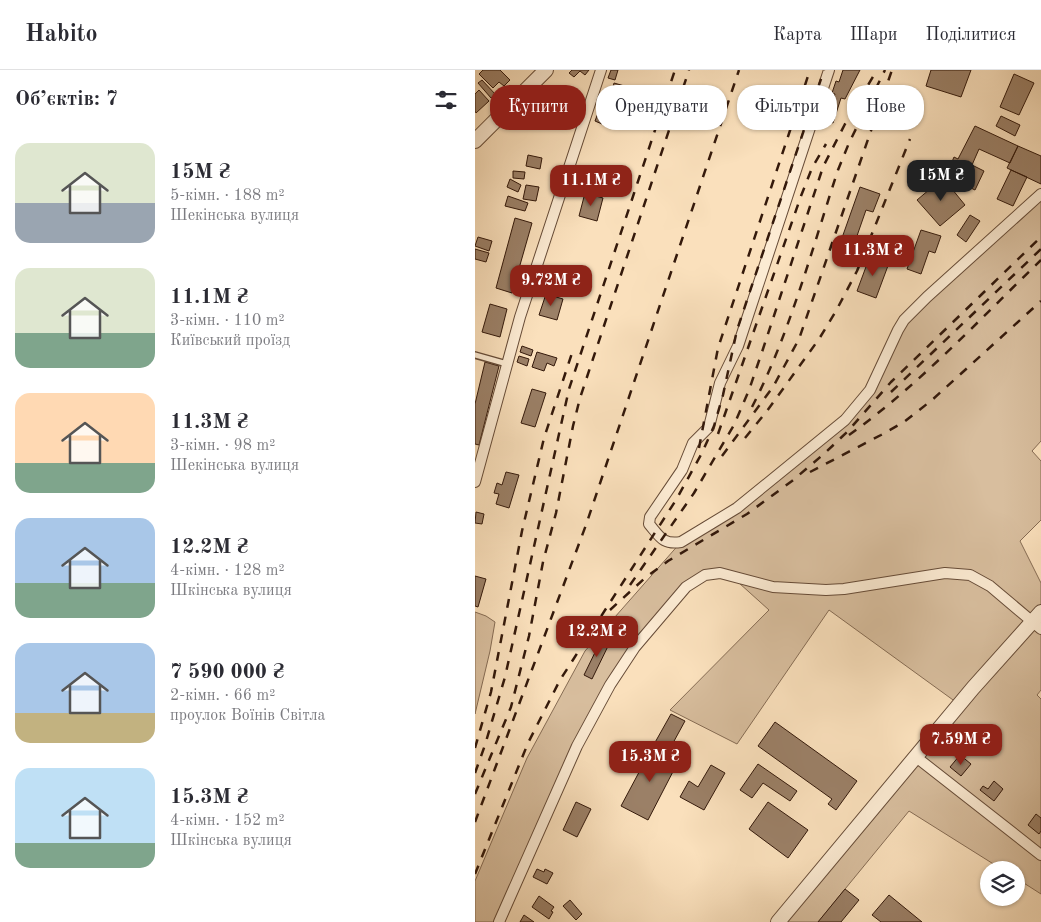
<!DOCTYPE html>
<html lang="uk">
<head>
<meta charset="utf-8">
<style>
  body { margin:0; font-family:"Old Standard TT",serif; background:#f7f7f7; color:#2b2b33; height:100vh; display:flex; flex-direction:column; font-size:19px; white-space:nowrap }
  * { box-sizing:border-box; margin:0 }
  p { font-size:16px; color:#7c7c81 }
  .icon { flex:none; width:28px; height:28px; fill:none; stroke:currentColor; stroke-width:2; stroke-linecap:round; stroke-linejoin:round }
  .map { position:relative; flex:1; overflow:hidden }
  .details { display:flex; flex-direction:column; background:#fff; width:475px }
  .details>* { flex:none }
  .guide { position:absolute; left:15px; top:15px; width:475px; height:45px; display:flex; gap:10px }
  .controls { position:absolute; left:505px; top:791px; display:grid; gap:10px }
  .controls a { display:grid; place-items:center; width:45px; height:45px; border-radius:50%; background:#fff; box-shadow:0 1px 4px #0004; font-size:25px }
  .price { position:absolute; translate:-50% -42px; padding:0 11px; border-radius:10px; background:#8f2418; color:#fff; font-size:16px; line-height:32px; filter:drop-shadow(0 1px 2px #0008) }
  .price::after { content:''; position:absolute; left:50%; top:30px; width:15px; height:11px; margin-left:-8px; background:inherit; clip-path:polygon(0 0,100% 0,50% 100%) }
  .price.on { background:#222; color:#fff }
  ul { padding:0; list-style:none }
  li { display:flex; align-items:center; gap:15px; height:125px; padding:0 15px }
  li span { display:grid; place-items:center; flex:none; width:140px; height:100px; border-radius:15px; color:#555 }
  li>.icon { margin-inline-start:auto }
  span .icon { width:60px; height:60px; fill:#fffc; stroke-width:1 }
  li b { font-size:21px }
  h2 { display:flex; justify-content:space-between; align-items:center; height:60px; padding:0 15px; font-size:21px }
  .chip { padding:0 18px; border-radius:20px; background:#fff; box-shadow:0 1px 4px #0004; font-size:18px; line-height:45px }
  .chip.on { background:#8f2418; color:#fff }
  header { display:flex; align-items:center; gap:30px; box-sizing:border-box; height:70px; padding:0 25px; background:#fff; border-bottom:1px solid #e1e1e2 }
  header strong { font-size:24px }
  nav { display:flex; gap:28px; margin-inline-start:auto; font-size:18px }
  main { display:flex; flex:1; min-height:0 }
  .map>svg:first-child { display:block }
  .grass { fill:#d8be9e; stroke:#866c54 }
  .building { fill:#9b8067; stroke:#34190b }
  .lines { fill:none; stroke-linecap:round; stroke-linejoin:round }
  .service-casing { stroke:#664b37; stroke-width:8 }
  .minor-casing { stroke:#664b37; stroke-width:12 }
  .tertiary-casing { stroke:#664b37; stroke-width:16 }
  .service { stroke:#fcebd3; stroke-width:5 }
  .minor { stroke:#fcebd3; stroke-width:10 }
  .tertiary { stroke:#fcebd3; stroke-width:14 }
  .rail { stroke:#34190b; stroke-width:2.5; stroke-dasharray:9 9; stroke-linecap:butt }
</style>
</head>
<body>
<header>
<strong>Habito</strong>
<nav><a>Карта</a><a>Шари</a><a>Поділитися</a></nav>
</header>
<main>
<section class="details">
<h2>Об’єктів: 7<svg class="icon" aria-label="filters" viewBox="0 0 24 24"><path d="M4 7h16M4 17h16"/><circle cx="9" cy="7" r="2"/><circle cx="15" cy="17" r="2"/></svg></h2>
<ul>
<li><span style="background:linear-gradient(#dfe7d0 60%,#9aa5b1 0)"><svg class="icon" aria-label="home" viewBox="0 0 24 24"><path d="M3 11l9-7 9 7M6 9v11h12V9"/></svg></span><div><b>15M ₴</b><p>5-кімн. · 188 m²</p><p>Шекінська вулиця</p></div></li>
<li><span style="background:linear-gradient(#dfe7d0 65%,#7fa58c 0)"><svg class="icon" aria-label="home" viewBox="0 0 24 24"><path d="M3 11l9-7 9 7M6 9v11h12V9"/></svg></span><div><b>11.1M ₴</b><p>3-кімн. · 110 m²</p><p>Київський проїзд</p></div></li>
<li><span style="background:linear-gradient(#ffd9b3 70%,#7fa58c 0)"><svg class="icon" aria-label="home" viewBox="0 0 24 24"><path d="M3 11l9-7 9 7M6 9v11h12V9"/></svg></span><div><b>11.3M ₴</b><p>3-кімн. · 98 m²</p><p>Шекінська вулиця</p></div></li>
<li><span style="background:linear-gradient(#a9c7e8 65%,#7fa58c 0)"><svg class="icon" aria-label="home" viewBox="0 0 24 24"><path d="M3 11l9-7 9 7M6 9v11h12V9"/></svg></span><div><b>12.2M ₴</b><p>4-кімн. · 128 m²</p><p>Шкінська вулиця</p></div></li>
<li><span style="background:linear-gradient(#a9c7e8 70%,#c2b280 0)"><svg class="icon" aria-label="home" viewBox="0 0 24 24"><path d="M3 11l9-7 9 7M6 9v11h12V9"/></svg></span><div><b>7 590 000 ₴</b><p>2-кімн. · 66 m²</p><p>проулок Воїнів Світла</p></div></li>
<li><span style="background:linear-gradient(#bfe0f5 75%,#7fa58c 0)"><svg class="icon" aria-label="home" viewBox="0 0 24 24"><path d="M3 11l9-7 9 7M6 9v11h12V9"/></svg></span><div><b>15.3M ₴</b><p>4-кімн. · 152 m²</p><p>Шкінська вулиця</p></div></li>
</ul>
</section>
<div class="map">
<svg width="566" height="852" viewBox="0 0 566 852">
  <rect width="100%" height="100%" fill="#fae0bc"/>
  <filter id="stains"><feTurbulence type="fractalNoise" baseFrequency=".004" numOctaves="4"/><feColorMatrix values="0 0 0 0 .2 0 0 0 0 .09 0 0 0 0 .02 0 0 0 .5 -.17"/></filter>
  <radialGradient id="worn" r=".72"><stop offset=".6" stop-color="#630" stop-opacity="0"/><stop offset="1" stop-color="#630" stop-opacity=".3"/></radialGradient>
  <path class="grass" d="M566,124V371L557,381L566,391V450L545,471L566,513V542L558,552L566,559V620L562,625L566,629V824L541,808V800H528L434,741L343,852H304L485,635L354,540L262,674L195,640L294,540L254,504L223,508L135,615L24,852H0V811L52,688L110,581L206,472L262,438L370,350L395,320L423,260Z
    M0,542L11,546L20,552L15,581L0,644Z"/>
  <path class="building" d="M8,0H25L35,10L29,16L24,12L18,18L4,4Z
    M97,0H114L110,5L105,1L99,7L94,3Z
    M136,0H143L140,10L133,8Z
    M368,0H385L370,29L366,28L358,53L351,50L360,24L357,23L361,11L364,12Z
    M456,0H496L486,27L451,16Z
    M539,4L559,13L544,45L525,37Z
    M7,10L21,25L16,28L3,13Z
    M139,13L153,17L150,25L156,27L153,35L148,34L144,46L133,43L138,24H136Z
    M4,20L14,31L1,43L0,41V24Z
    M74,32L81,40L76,45L79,48L75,52L63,38L69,33L71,35Z
    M125,38L131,41L127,54L120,51Z
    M526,46L545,55L540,66L521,56Z
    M500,56L543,76L535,93L504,79L497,95L509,101L500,120L471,106L479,87L483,89Z
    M543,76L566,86V114L532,98Z
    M53,85L67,88L65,99L51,96Z
    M536,100L552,107L538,136L522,129Z
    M38,101L50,102L49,109L38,108Z
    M468,108L490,135L465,156L442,130Z
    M35,109L46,115L43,122L32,117Z
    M113,111L130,115L127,124L110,119Z
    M51,115L64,117L61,131L48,129Z
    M385,117L405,124L398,142L391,140L375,186L362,182Z
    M110,123L128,128L122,151L104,146Z
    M33,126L53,133L50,141L30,136Z
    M495,145L505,151L491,172L482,165Z
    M40,148L57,153L37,223L21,218Z
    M446,160L466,166L460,183L454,181L446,204L432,199Z
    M3,167L17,171L14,181L0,176Z
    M0,179L14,183L11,192L0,189Z
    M395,186L414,193L401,228L382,221Z
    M71,224L88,229L82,250L64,245Z
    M15,234L32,239L25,267L7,262Z
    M47,276L58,280L56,286L45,282Z
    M62,282L82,288L79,296L72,293L69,301L57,297Z
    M44,286L54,289L52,296L42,292Z
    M10,292L24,296L4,375L0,374V334Z
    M57,319L71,323L60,357L46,353Z
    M31,402L44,405L34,438L21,434L24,424L19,423L22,413L27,415Z
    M1,442L9,444L7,454L0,453Z
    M0,506L11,509L3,537L0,536Z
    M128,566L136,570L117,609L109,605Z
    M196,644L210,651L192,684L178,676Z
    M300,652L382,711L361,740L353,734L357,729L283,676Z
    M178,676L204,690L173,750L146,736Z
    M485,685L496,694L486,706L475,697Z
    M283,694L322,721L315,731L288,713L277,728L265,720Z
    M236,695L250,703L229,740L205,727L214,711L223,717Z
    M519,711L528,719L519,731L505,720L508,716L513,719Z
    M101,732L116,739L102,767L88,760Z
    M293,732L333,760L313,788L274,759Z
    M561,744L566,748V761L564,764L553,755Z
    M62,799L69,802L70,799L78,803L72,814L58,807Z
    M370,819L384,830L366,852H343Z
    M414,825L447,852H406L397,845Z
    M64,826L79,837L76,841L78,842L74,849L57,837Z
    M95,830L107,844L101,850L88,836Z
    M49,845L59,852H45Z"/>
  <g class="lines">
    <g class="service-casing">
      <path id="service" d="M0,285L32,294"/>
    </g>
    <g class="minor-casing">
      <path id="minor" d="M354,0L263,276L245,313L234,357L218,373L207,400L175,447L174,454C185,467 188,475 206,472L262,438L370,350L395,320L423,260L429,250L452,227L566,124
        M0,412L45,247L126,0
        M441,687L566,785
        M24,852L102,676L135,615L160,577L211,517L230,505L245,503L298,517L351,520L369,519L470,503L495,505L515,516L566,559"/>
    </g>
    <g class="tertiary-casing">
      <path id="tertiary" d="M0,71L71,0
        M303,852L498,618L566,542"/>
    </g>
    <use href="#service" class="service"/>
    <use href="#minor" class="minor"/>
    <use href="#tertiary" class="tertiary"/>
    <path class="rail" d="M416,322L566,179
      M277,337C315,263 337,179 363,100L374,73L410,0
      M243,364L326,126L337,98L351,74
      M374,365C443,316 505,249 566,190
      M270,368L292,341L344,269L361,241L382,201L435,69
      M224,378L243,278L335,0
      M247,386L298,317L324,269L417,0
      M335,402L406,365L429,352L457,330L566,231
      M155,515L219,423L259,355L274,320L288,279L348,97L370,54L402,0
      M135,540L170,508L193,491L272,444L317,411L350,383L373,361L416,312L566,167
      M0,678L16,622L47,461L69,368L99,277
      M0,703L10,675L30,607L94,319L200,0
      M0,724L36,637L54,566L68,492L81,443L98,356L105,328L214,0
      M0,752L111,455L264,0
      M0,804L53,673L85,610L201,430L227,383L239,356L248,325L262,260L349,0"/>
  </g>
  <rect width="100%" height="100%" filter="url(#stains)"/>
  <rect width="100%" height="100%" fill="url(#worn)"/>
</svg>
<div class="controls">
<a><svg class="icon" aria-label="layers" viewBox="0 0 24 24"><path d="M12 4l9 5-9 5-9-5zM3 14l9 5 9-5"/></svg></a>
</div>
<b class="price on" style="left:466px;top:132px">15M ₴</b>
<b class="price" style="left:116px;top:137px">11.1M ₴</b>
<b class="price" style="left:398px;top:207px">11.3M ₴</b>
<b class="price" style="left:76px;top:237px">9.72M ₴</b>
<b class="price" style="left:122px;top:588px">12.2M ₴</b>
<b class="price" style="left:486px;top:696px">7.59M ₴</b>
<b class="price" style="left:175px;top:713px">15.3M ₴</b>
<div class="guide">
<a class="chip on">Купити</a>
<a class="chip">Орендувати</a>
<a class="chip">Фільтри</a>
<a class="chip">Нове</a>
</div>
</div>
</main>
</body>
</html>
